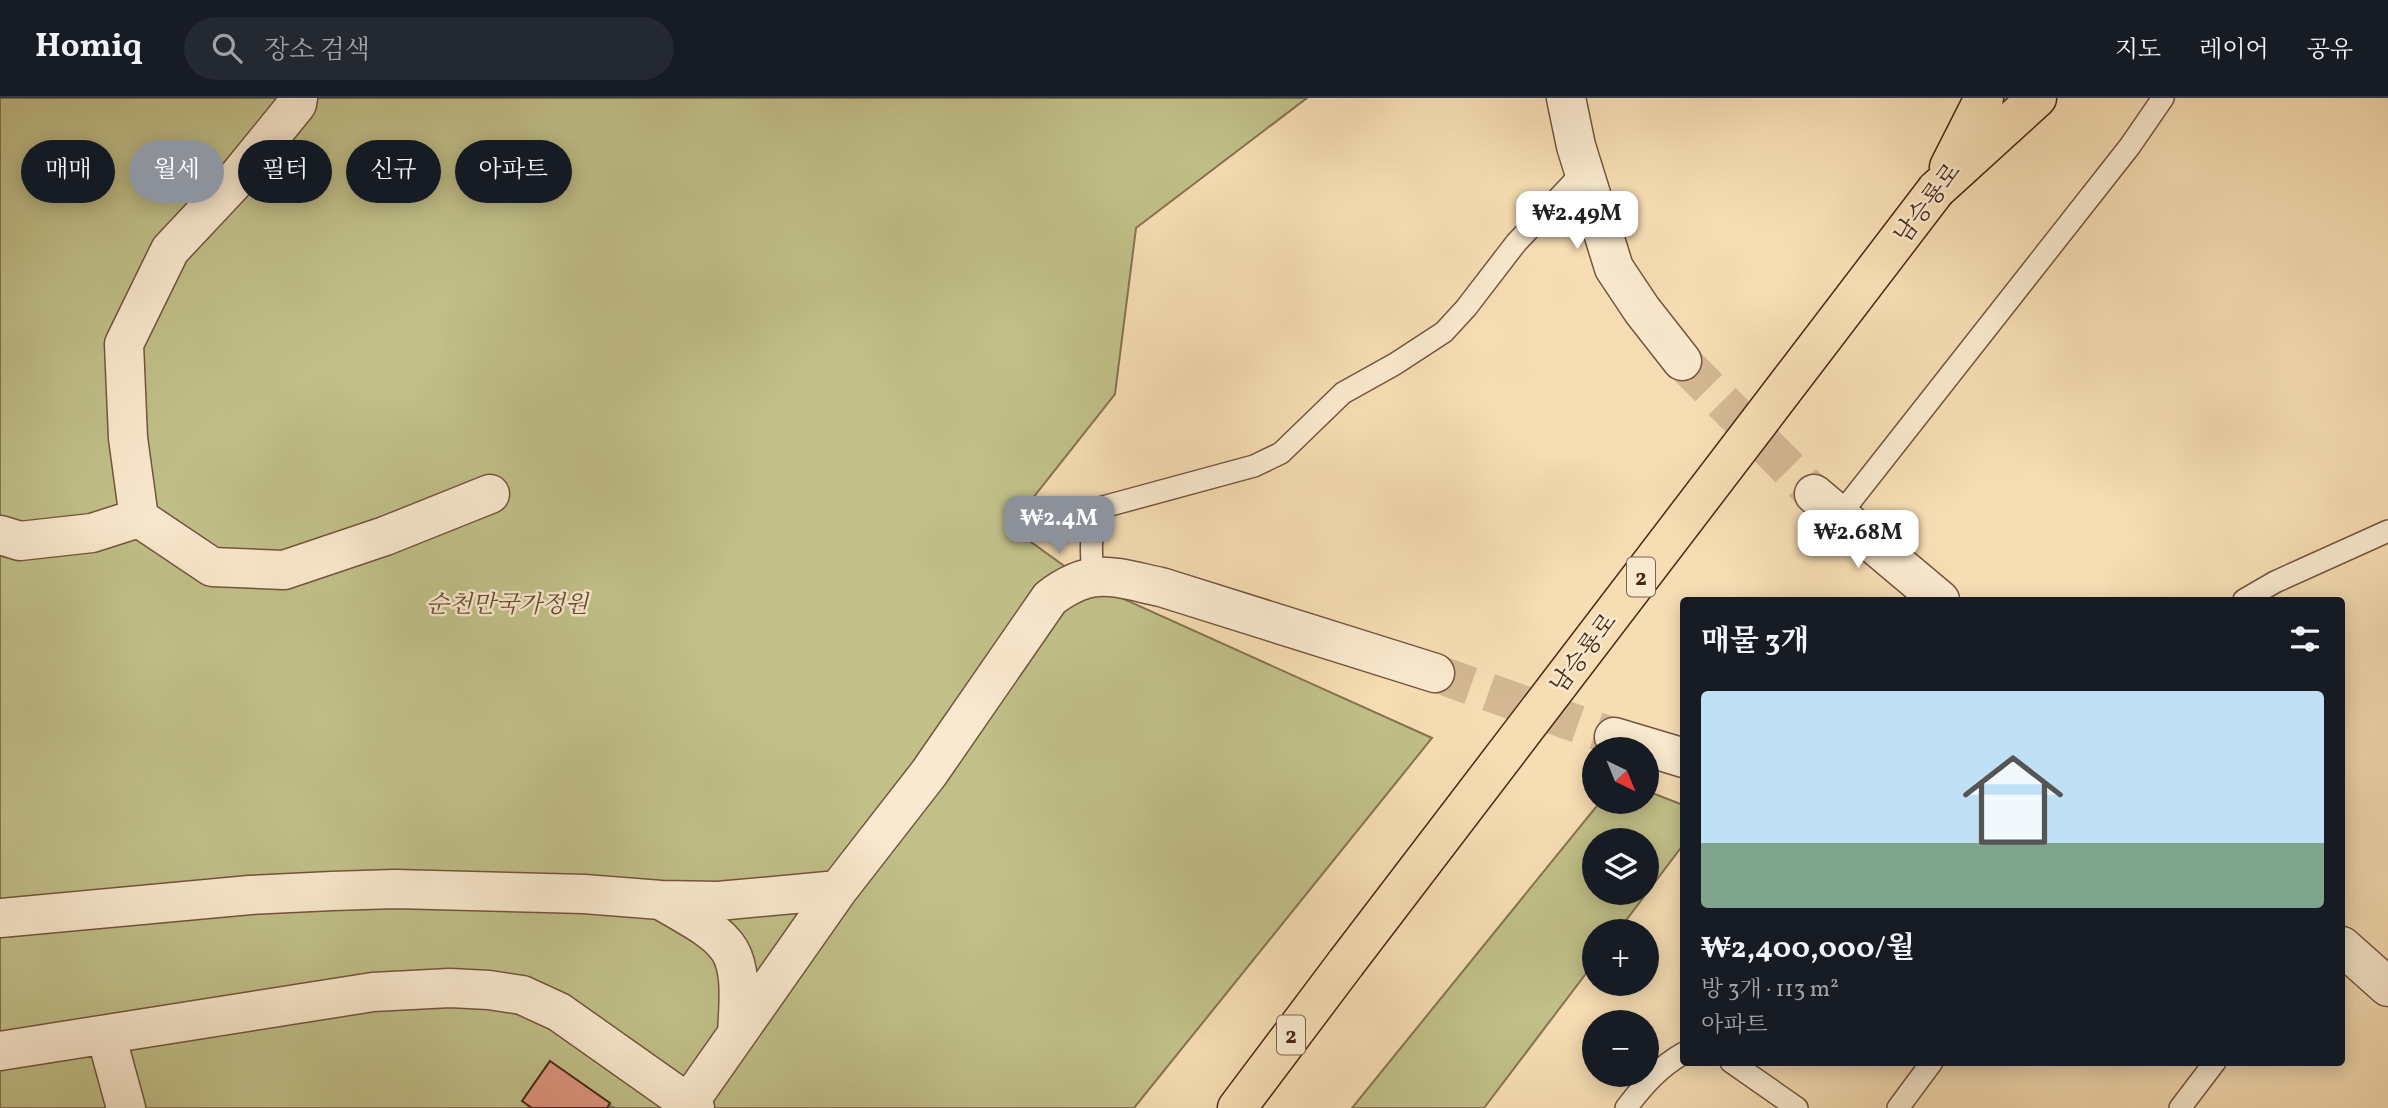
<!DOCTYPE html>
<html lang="ko">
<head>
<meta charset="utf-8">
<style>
  body { margin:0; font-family:Vollkorn,"Noto Serif KR",serif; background:#242831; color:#f1f3f6; height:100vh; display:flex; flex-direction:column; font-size:26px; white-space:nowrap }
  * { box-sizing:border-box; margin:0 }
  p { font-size:23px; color:#9ea1a6 }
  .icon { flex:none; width:38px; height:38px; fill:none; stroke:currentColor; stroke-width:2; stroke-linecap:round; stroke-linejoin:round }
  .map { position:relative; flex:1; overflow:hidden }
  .side { position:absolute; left:1680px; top:499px; width:665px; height:469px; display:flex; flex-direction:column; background:#171b24; border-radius:7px; box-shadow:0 4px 18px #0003 }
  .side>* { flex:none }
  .top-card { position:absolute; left:21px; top:42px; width:665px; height:63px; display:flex; gap:14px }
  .needle { width:46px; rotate:137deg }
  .controls { position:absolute; left:1582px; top:639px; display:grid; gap:14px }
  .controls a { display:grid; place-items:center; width:77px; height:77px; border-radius:50%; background:#171b24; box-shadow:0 4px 18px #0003; font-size:35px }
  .price { position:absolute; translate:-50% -60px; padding:0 16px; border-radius:14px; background:#fff; color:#222; font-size:23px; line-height:46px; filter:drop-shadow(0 2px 4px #0008) }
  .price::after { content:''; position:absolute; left:50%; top:42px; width:21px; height:16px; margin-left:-10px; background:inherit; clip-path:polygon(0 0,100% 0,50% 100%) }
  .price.current { background:#8c9099; color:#fff }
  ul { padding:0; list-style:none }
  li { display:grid; align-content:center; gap:14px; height:371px; padding:0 21px }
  li span { display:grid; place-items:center; height:217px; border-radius:7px; color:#555 }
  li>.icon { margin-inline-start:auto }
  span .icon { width:126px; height:126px; fill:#fffc; stroke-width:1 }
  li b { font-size:30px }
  h2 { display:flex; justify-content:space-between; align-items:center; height:84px; padding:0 21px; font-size:30px }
  .tag { padding:0 24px; border-radius:32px; background:#171b24; box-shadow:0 4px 18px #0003; font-size:24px; line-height:63px }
  .tag.current { background:#8c9099; color:#fff }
  header { display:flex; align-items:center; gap:42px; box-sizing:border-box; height:98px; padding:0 35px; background:#171b24; border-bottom:2px solid #363941 }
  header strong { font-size:33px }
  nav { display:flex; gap:38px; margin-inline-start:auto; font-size:24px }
  .search { width:490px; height:63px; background:#242831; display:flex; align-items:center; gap:18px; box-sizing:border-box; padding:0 24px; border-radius:38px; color:#9ea1a6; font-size:26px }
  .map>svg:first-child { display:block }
  .green { fill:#c1c089; stroke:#867350; stroke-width:2; fill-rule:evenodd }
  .building { fill:#de957f; stroke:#4a2617; stroke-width:2; filter:url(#shadow) }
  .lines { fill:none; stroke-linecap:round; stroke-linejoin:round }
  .street-tunnel { stroke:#d4b894; stroke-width:38; stroke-dasharray:38 19; stroke-linecap:butt }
  .lane-casing { stroke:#75543e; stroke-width:24 }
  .street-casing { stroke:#75543e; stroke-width:41 }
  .primary-casing { stroke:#4a2617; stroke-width:41 }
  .lane { stroke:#f9e9ce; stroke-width:21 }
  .street { stroke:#f9e9ce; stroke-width:38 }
  .primary { stroke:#f6ddb3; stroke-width:38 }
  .primary-bridge-casing { stroke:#4a2617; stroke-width:41; stroke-linecap:butt }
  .primary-bridge { stroke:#f6ddb3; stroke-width:38 }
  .labels { text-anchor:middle; stroke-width:5; stroke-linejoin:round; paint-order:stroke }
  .shield { fill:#f9e9ce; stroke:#7e604e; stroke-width:2 }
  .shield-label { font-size:23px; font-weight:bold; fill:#4a2617 }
  .street-label { font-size:24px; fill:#4a2617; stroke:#f9e9ce }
  .park-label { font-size:24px; font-style:italic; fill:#684c34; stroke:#f9e9ce }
</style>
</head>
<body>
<header>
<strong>Homiq</strong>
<div class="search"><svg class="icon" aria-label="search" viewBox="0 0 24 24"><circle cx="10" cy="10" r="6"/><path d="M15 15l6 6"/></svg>장소 검색</div>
<nav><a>지도</a><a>레이어</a><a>공유</a></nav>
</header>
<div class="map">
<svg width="2388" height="1010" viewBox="0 0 2388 1010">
  <defs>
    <filter id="shadow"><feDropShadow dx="6" dy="6" stdDeviation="0" flood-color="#0004"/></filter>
  </defs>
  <rect width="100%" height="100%" fill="#f6ddb3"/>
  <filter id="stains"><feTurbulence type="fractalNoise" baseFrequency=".00286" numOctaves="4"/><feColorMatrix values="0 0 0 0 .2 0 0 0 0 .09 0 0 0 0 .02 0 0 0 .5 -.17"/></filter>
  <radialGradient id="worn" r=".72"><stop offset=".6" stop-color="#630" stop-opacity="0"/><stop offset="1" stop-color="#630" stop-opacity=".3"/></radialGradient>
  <path class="green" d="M0,0H1307L1136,130L1115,296L1010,429L1088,485L1432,640L1134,1010H0Z
    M1647,693L1683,707V747L1618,833H1594V865L1484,1010H1352L1600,704H1647ZM1594,742H1647V794H1594Z"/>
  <path class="building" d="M550,963L610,1005L607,1010H532L522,1003Z"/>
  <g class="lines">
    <path class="street-tunnel" d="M1682,263L1814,396
      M1435,575L1614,639"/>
    <g class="lane-casing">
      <path id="lane" d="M1839,418L2130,48L2163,0
        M1093,478C1091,450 1088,435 1103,409L1254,368L1281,355L1343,295L1395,266L1444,234L1466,210L1516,145L1585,72
        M2244,502L2275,484L2388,433
        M1731,964L1797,1010
        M1626,1010C1643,988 1659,969 1684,955
        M1898,1010L1932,964
        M2180,1010L2215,964"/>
    </g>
    <g class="street-casing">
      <path id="street" d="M1566,0L1576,48L1614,170L1642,212L1682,263
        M1814,396L1940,502
        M139,420L212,469L284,472L385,438L490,396
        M0,437L20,443L92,435L139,420L128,340L124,246L170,152L232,86L297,6L298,0
        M1614,639L1684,660
        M662,803C736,845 743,848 737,935
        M0,820L250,797L332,793L395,791L584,796L661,802L718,803L838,792
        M2342,848L2388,889
        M106,937L126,1010
        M0,953L373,894L450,890L489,892L522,897L559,914L695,1010
        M685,1010L838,792L929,675L1050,500C1092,468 1113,479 1161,489L1435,575"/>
    </g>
    <g class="primary-casing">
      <path id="primary" d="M1949,69L1984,0
        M1936,92L2037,0
        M1237,1010L1346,865"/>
    </g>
    <use href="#lane" class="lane"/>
    <use href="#street" class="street"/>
    <use href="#primary" class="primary"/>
    <g class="primary-bridge-casing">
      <path id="primary-bridge" d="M1346,865L1936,92"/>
    </g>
    <use href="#primary-bridge" class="primary-bridge"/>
  </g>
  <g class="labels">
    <g class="shield">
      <rect x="1627" y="459.5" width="28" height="39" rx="5"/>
      <rect x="1277" y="917.5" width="28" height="39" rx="5"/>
    </g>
    <g class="shield-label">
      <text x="1641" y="487">2</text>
      <text x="1291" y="945">2</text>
    </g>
    <g class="street-label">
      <text transform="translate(1927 105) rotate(-53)" y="8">남승룡로</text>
      <text transform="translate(1583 555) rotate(-53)" y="8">남승룡로</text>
    </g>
    <g class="park-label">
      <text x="507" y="514">순천만국가정원</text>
    </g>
  </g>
  <rect width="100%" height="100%" filter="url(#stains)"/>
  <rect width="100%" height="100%" fill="url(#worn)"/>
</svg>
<div class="controls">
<a><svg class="needle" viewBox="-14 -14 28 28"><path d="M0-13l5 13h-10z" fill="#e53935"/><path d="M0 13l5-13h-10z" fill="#9ea1a6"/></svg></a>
<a><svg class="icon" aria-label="layers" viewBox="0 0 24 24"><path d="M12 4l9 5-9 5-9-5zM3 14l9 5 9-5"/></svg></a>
<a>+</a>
<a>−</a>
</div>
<b class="price" style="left:1577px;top:153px">₩2.49M</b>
<b class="price current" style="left:1059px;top:458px">₩2.4M</b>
<b class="price" style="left:1858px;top:472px">₩2.68M</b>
<div class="top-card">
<a class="tag">매매</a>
<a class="tag current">월세</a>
<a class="tag">필터</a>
<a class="tag">신규</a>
<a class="tag">아파트</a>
</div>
<section class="side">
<h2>매물 3개<svg class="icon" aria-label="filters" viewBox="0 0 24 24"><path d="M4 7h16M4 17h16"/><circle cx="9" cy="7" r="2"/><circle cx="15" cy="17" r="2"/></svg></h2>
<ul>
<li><span style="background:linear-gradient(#bfe0f5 70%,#7fa58c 0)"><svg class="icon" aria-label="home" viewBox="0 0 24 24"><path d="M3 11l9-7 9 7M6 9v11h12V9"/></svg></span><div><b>₩2,400,000/월</b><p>방 3개 · 113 m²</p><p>아파트</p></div></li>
</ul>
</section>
</div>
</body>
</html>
